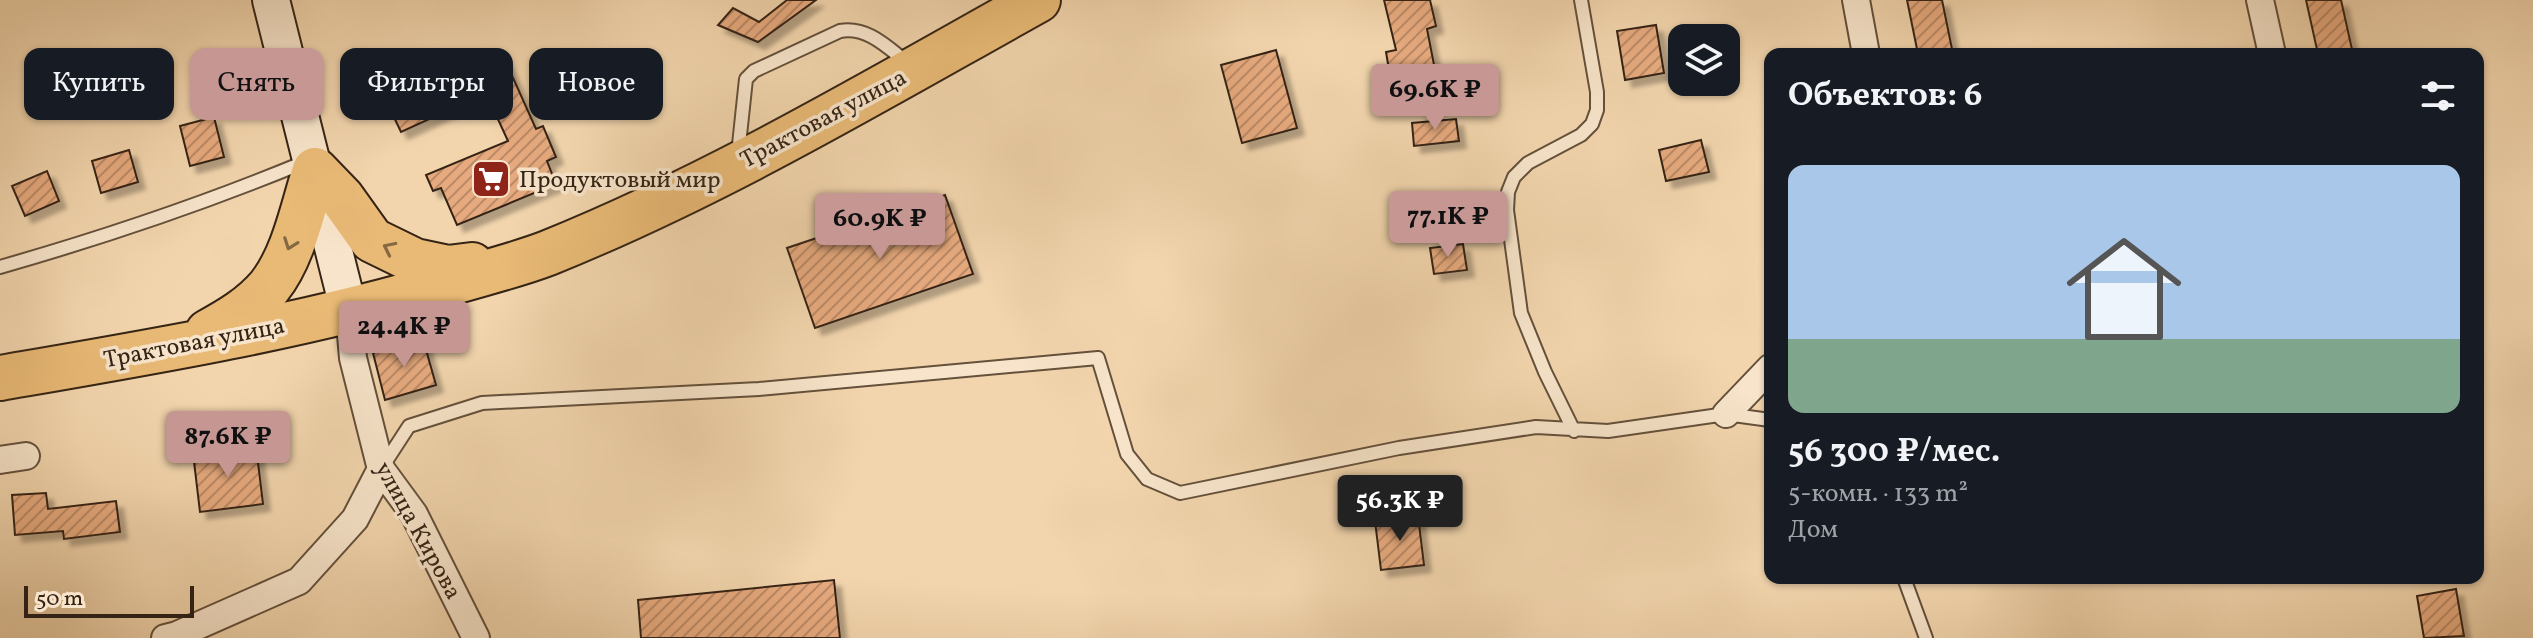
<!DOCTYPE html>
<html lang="ru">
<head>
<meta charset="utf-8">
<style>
  body { margin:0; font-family:Vollkorn,serif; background:#242831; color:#f1f3f6; height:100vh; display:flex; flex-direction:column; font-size:30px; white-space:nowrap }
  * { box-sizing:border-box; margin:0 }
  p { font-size:26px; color:#9ea1a6 }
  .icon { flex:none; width:44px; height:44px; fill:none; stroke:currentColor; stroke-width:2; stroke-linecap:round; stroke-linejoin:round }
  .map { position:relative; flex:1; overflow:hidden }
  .sheet { position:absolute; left:1764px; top:48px; width:720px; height:536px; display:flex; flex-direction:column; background:#171b24; border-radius:16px; box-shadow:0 2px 6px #0004 }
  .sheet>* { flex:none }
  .banner { position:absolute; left:24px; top:48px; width:760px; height:72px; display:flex; gap:16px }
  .tools { position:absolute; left:1668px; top:24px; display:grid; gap:16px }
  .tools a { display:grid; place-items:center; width:72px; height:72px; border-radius:16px; background:#171b24; box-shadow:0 2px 6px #0004; font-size:40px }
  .scale { position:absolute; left:24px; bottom:20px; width:170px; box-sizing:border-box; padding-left:8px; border:4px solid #352415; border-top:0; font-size:22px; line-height:28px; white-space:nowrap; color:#352415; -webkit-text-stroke:6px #f7e4ca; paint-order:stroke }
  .price { position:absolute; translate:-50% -68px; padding:0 18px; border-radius:8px; background:#c59692; color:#111; font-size:26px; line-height:52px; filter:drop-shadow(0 2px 4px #0008) }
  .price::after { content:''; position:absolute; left:50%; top:48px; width:24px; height:18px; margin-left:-12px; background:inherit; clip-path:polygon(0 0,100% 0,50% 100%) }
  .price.on { background:#222; color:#fff }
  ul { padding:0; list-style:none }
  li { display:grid; align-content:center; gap:16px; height:424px; padding:0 24px }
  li+li { border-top:2px solid #363941 }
  li span { display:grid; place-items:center; height:248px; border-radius:16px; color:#555 }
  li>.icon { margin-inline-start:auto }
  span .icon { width:144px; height:144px; fill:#fffc; stroke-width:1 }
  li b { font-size:34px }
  h2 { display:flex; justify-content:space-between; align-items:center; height:96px; padding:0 24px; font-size:34px }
  .chip { padding:0 28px; border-radius:16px; background:#171b24; box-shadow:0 2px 6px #0004; font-size:28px; line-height:72px }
  .chip.on { background:#c59692; color:#111 }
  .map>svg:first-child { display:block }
  .building { fill:url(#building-hatch); stroke:#352415; stroke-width:2; filter:url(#shadow) }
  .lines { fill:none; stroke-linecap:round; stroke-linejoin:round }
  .lane-casing { stroke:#64503b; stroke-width:16 }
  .street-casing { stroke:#64503b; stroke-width:30 }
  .secondary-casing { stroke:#352415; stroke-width:40 }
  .highway-casing { stroke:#352415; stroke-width:48 }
  .lane { stroke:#f7e4ca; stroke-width:12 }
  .street { stroke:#f7e4ca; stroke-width:26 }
  .secondary { stroke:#f7e4ca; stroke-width:36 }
  .highway { stroke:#e9ba76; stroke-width:44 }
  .oneway { stroke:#866841 }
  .labels { text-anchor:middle; stroke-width:7; stroke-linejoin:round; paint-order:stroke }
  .street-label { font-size:24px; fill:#352415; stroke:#f7e4ca }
  .poi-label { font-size:24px; fill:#352415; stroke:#f7e4ca; text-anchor:start }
</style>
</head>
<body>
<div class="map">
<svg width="2533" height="638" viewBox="0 0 2533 638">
  <defs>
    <pattern id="building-hatch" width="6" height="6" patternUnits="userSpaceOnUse" patternTransform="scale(2)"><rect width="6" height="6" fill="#e6aa7e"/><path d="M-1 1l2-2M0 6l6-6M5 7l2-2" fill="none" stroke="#bb8a66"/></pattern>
    <filter id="shadow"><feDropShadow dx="7" dy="7" stdDeviation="2" flood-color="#0004"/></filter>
  </defs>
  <rect width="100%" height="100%" fill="#f2d5ad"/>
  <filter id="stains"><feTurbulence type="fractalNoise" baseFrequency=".0025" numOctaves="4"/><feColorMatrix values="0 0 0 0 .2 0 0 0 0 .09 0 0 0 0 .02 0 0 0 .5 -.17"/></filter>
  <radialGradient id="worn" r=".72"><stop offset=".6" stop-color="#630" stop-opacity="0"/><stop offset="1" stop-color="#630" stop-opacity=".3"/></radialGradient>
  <path class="building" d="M787,0H816L758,42L718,25L733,8L759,22Z
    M1384,0H1430L1436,26L1427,29L1437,80L1392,88L1386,52L1396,50Z
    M1907,0H1942L1953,54H1918Z
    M2306,0H2341L2353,54H2318Z
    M1656,25L1664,73L1625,80L1617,31Z
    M1276,50L1297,128L1242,143L1221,65Z
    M505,60L536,129L543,126L556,157L547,161L556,184L457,225L441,188L433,191L426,175L508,141L486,93L401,132L391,111Z
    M214,117L224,157L190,166L180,126Z
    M1456,119L1459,141L1414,146L1412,123Z
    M1701,140L1709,172L1666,181L1659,150Z
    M129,150L138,182L101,193L92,161Z
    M47,171L59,201L25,216L12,186Z
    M945,195L973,274L815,328L787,248Z
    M1463,244L1467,270L1434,274L1430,248Z
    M423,339L436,385L385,400L373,353Z
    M256,446L263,504L200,512L193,453Z
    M46,493L48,509L116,501L120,532L64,539L63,531L15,535L12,495Z
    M1418,516L1424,565L1381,570L1375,521Z
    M834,580L840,638H641L638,600Z
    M2456,589L2464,636L2424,638L2417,596Z"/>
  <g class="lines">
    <g class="lane-casing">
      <path id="lane" d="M738,154L746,79L754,71L840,31C868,26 888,48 909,64
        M0,267C105,237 206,203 307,161
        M1574,431L1545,372L1521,313L1507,210L1508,192L1514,177L1528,163L1581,135L1592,124L1597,110V92L1581,0
        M383,466L409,426L482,403L759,389L1098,358L1127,454L1147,479L1180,493L1399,448L1536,427L1608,431L1726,414L1770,420
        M1904,578L1926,638"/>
    </g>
    <g class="street-casing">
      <path id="street" d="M1856,0L1866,54
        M2260,0L2272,54
        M349,311L353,358L381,469L414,514L476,638
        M1726,414L1770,368
        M0,460L26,456
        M165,638L177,635L299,581L355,519L381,469"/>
    </g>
    <g class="secondary-casing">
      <path id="secondary" d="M271,0L349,311"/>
    </g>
    <g class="highway-casing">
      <path id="highway" d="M208,332C230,320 252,307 269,287C294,256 303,207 315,170L342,198L372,240L415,261L448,268L472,265
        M0,378C151,352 303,327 450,283C483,273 517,265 548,253C719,184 878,89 1038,0"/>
    </g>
    <use href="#lane" class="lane"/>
    <use href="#street" class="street"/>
    <use href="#secondary" class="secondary"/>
    <use href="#highway" class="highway"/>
  </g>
  <defs><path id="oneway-chevron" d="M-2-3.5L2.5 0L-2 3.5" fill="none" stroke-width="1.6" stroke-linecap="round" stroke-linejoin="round" transform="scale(2)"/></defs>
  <g class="oneway">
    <use href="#oneway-chevron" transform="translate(290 244) rotate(110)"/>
    <use href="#oneway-chevron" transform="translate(389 248) rotate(-154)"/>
  </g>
  <defs>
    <g id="supermarket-square" transform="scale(2)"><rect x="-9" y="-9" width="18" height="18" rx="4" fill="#8f2418" stroke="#f7e4ca"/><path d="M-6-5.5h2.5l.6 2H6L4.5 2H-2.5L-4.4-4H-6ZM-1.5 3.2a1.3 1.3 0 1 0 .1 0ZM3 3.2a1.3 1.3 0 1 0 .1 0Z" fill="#fff"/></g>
  </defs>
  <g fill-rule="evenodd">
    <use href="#supermarket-square" x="491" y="179"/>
  </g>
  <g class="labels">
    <g class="street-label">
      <text transform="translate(823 118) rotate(-28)" y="8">Трактовая улица</text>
      <text transform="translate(194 342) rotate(-11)" y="8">Трактовая улица</text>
      <text transform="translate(419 530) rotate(61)" y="8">улица Кирова</text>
    </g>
    <g class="poi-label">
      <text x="519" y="187">Продуктовый мир</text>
    </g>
  </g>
  <rect width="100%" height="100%" filter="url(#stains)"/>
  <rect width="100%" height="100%" fill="url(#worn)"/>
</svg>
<div class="tools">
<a><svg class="icon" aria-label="layers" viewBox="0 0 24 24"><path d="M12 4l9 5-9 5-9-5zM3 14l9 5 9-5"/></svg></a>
</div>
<div class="scale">50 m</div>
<b class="price" style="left:1435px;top:132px">69.6K ₽</b>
<b class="price" style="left:1448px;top:259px">77.1K ₽</b>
<b class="price" style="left:880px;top:261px">60.9K ₽</b>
<b class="price" style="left:404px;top:369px">24.4K ₽</b>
<b class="price" style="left:228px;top:479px">87.6K ₽</b>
<b class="price on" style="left:1400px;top:543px">56.3K ₽</b>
<div class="banner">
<a class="chip">Купить</a>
<a class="chip on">Снять</a>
<a class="chip">Фильтры</a>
<a class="chip">Новое</a>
</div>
<section class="sheet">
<h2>Объектов: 6<svg class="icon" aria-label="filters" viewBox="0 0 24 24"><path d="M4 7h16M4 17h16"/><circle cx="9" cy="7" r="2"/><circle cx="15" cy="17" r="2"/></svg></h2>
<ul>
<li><span style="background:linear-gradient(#a9c7e8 70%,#7fa58c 0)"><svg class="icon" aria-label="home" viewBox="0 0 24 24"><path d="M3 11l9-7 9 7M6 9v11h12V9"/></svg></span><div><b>56 300 ₽/мес.</b><p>5-комн. · 133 m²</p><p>Дом</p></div></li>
</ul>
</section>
</div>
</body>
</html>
